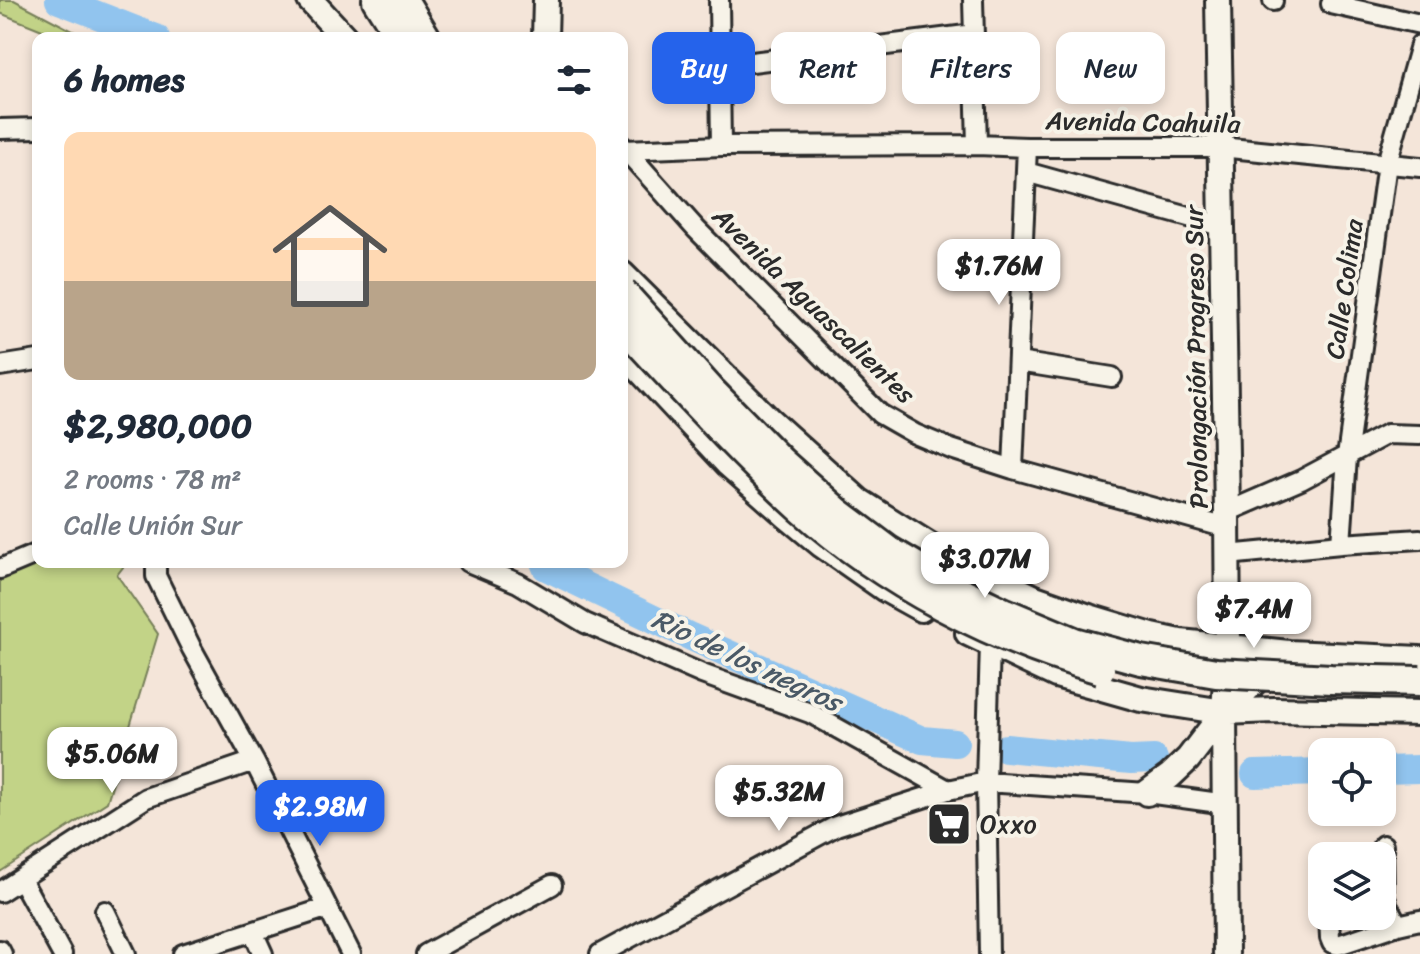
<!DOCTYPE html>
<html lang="en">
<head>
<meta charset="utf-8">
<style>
  body { margin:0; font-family:Sriracha,sans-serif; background:#f2f2f3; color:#1f2937; height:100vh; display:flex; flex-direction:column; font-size:30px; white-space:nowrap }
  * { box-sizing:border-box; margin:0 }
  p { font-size:26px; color:#747a83 }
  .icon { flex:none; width:44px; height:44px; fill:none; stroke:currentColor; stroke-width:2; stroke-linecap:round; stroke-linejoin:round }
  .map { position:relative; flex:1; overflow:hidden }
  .drawer { position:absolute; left:32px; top:32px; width:596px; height:536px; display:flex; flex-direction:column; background:#fff; border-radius:16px; box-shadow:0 4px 12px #0003 }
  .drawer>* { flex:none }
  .guide { position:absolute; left:652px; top:32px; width:648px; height:72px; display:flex; gap:16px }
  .controls { position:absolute; left:1308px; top:738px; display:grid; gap:16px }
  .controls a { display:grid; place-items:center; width:88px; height:88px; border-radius:16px; background:#fff; box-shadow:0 4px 12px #0003; font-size:40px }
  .price { position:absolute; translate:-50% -68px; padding:0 18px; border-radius:16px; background:#fff; color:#222; font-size:26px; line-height:52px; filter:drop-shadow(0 2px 4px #0008) }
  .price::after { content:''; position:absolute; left:50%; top:48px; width:24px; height:18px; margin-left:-12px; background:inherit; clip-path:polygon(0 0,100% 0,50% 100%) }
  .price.on { background:#2563eb; color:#fff }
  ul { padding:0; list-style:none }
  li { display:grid; align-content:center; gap:16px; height:424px; padding:0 32px }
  li span { display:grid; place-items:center; height:248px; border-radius:16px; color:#555 }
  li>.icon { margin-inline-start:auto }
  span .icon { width:144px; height:144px; fill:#fffc; stroke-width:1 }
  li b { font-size:34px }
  h2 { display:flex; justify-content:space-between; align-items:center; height:96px; padding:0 32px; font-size:34px }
  .pill { padding:0 28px; border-radius:16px; background:#fff; box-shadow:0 4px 12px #0003; font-size:28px; line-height:72px }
  .pill.on { background:#2563eb; color:#fff }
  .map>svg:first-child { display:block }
  .green { fill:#c2d387; stroke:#767f59; stroke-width:2 }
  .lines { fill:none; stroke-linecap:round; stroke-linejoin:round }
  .river { stroke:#91c4ee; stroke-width:28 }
  .street-casing { stroke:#2b2b2b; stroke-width:24 }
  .secondary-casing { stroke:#2b2b2b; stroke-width:30 }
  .primary-casing { stroke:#2b2b2b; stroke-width:34 }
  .street { stroke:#f7f3e8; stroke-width:18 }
  .secondary { stroke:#f7f3e8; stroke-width:24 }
  .primary { stroke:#f7f3e8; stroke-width:28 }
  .primary-bridge-casing { stroke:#2b2b2b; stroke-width:34; stroke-linecap:butt }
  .primary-bridge { stroke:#f7f3e8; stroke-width:28 }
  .labels { text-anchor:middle; stroke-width:8; stroke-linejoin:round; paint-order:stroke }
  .street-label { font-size:26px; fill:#2b2b2b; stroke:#f7f3e8 }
  .poi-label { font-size:26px; fill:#2b2b2b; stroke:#f7f3e8; text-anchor:start }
  .water-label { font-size:28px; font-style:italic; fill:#4a5966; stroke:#f7f3e8 }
</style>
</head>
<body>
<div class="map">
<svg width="1420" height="954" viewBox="0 0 1420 954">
  <rect width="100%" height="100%" fill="#f4e5d9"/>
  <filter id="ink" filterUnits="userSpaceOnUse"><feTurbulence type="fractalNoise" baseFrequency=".0125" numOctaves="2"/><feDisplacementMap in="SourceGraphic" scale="16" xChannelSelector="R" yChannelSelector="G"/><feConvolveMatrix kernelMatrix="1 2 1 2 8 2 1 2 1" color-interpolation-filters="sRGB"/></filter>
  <g filter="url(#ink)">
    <path class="green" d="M0,0H14L86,38H62L0,13Z
      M38,562H127L117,575L158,634L107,802L0,872V576Z"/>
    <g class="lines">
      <path class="river" d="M59,0L156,38
        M544,562L546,567L691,637L922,740L955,743
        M1006,748L1131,760L1154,759
        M1382,770L1420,769
        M1255,774L1322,772"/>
      <g class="street-casing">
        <path id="street" d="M719,0L721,146
          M973,0L977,145
          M1273,0V1
          M1331,4L1420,24
          M720,66L974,34
          M0,129L38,128
          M622,146L696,229L880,414L915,434L951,449L1013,469L1227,528
          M625,150L721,146L977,145L1027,147H1220L1420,167
          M1026,172L1221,226
          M1018,362L1112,377
          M0,366L38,360
          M1013,469L1027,147
          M1227,512L1301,480L1387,434L1420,435
          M1341,544L1347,457L1387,163L1420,45
          M1227,555L1341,544L1420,539
          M156,562V576L192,649L254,761L351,954
          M468,562L518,583L585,623L702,674L810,713L948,790
          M0,569L38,553
          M1383,845L1384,895L1388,907L1398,925
          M21,879L62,954
          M0,892L146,798L254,761
          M105,911L126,954
          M1329,916L1330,938L1332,943L1338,945L1398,925L1420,920
          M253,932L263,954
          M0,950L2,954
          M183,954L326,908
          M426,954L552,885
          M600,954L836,826L948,790L986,782L1147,793L1226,804
          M989,954L986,782L990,644"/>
      </g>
      <g class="secondary-casing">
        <path id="secondary" d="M310,0L345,38
          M1218,0L1227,512L1228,646L1224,712L1226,954
          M545,38L546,0
          M622,274L769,420L859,501L940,552L1035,598L1089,617L1152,636L1180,642L1289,653L1420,659
          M622,351L728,464L787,516L822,545L885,589L921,609
          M968,633L1056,675L1141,699L1224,712L1274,710L1420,713
          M1147,793L1170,776L1188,759L1224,712L1251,685L1271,668"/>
      </g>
      <g class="primary-casing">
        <path id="primary" d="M377,0L401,38
          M403,0L426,38"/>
      </g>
      <use href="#street" class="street"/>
      <use href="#secondary" class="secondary"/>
      <use href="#primary" class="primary"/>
      <g class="primary-bridge-casing">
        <path id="primary-bridge" d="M622,292L712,392L781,462L837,512L889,551L947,585L1005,613L1074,642L1141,660L1216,673L1331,679L1420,681
          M622,324C680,386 738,451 801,508C885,583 992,639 1100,669"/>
      </g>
      <use href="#primary-bridge" class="primary-bridge"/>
    </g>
  </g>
  <defs>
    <g id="supermarket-square" transform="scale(2.3)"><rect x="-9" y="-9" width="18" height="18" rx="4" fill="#2b2b2b" stroke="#f7f3e8"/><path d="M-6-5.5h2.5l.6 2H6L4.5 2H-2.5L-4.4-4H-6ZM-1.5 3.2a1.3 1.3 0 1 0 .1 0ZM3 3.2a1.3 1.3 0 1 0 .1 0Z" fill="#fff"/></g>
  </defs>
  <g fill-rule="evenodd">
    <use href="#supermarket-square" x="949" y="824"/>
  </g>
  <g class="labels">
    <g class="street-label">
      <text transform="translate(1143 122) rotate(1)" y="9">Avenida Coahuila</text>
      <text transform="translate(1344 289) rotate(-82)" y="9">Calle Colima</text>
      <text transform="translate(814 305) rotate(44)" y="9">Avenida Aguascalientes</text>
      <text transform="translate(1196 357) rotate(-91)" y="9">Prolongación Progreso Sur</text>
    </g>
    <g class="poi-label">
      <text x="980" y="833">Oxxo</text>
    </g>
    <g class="water-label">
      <text transform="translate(747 660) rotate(25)" y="10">Rio de los negros</text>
    </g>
  </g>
</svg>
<div class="controls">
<a><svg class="icon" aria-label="locate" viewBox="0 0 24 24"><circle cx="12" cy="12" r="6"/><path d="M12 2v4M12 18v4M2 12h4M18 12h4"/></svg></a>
<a><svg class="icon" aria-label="layers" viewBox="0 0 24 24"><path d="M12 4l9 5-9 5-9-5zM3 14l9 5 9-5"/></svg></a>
</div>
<b class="price" style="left:999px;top:307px">$1.76M</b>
<b class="price" style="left:985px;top:600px">$3.07M</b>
<b class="price" style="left:1254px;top:650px">$7.4M</b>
<b class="price" style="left:112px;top:795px">$5.06M</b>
<b class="price" style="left:779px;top:833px">$5.32M</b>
<b class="price on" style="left:320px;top:848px">$2.98M</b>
<div class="guide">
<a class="pill on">Buy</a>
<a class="pill">Rent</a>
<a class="pill">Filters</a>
<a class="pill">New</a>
</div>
<section class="drawer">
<h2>6 homes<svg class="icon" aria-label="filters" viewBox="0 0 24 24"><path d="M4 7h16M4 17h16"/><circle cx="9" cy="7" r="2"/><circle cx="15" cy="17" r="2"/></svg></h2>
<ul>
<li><span style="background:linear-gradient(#ffd9b3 60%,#b9a48a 0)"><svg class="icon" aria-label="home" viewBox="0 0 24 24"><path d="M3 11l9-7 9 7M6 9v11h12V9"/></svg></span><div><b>$2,980,000</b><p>2 rooms · 78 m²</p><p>Calle Unión Sur</p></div></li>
</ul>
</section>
</div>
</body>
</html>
